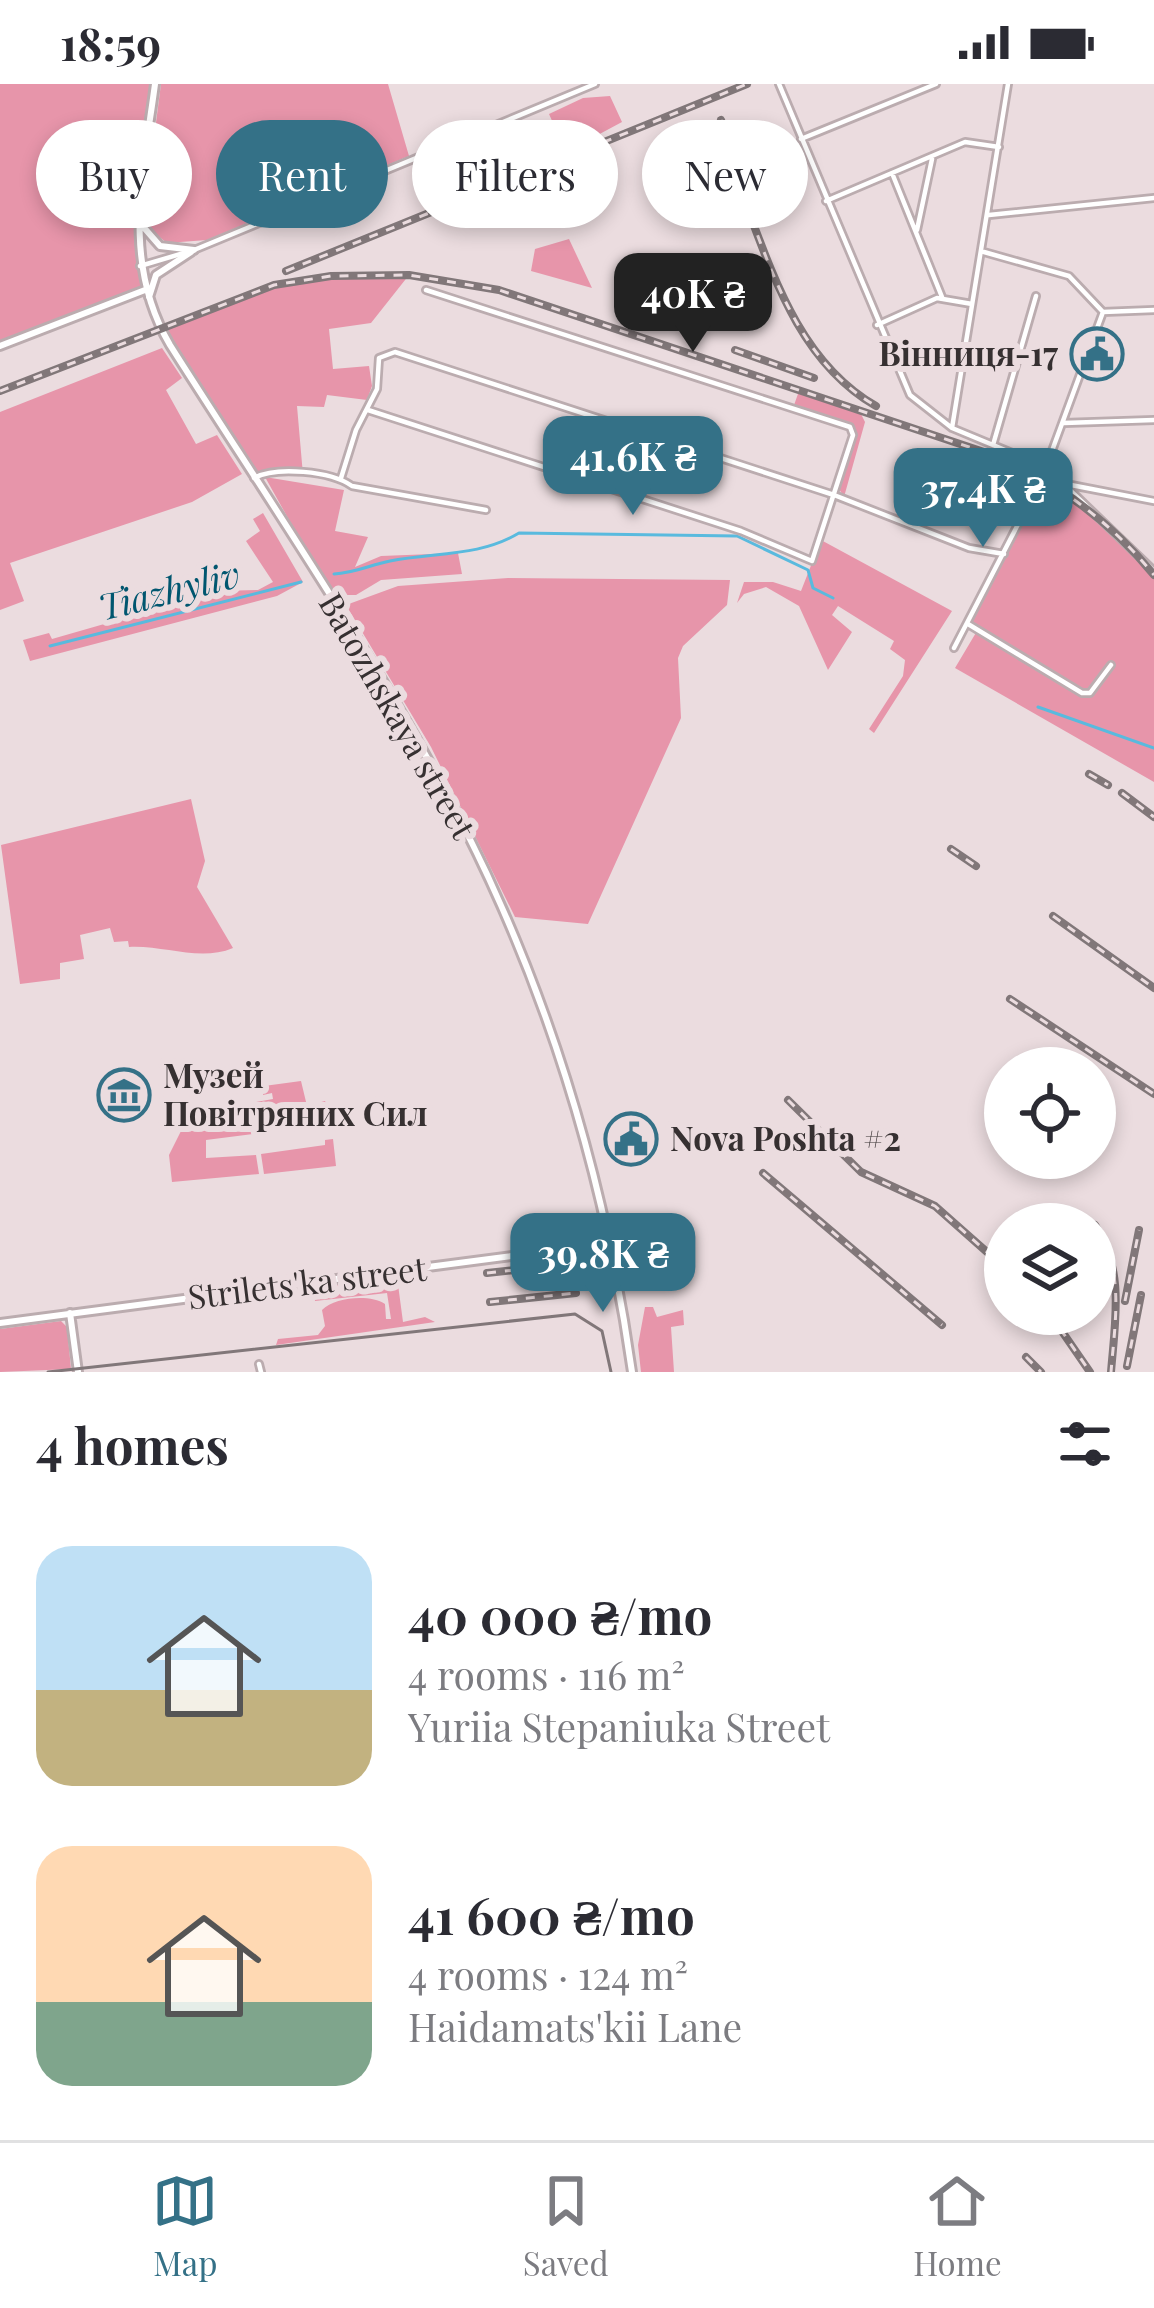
<!DOCTYPE html>
<html lang="en">
<head>
<meta charset="utf-8">
<style>
  body { margin:0; font-family:"Playfair Display",serif; background:#f7f7f7; color:#2b2b33; height:100vh; display:flex; flex-direction:column; font-size:45px; white-space:nowrap }
  * { box-sizing:border-box; margin:0 }
  p { font-size:39px; color:#7c7c81 }
  .icon { flex:none; width:66px; height:66px; fill:none; stroke:currentColor; stroke-width:2; stroke-linecap:round; stroke-linejoin:round }
  .map { position:relative; height:1288px; overflow:hidden }
  .details { display:flex; flex-direction:column; background:#fff; flex:1 }
  .details>* { flex:none }
  .hud { position:absolute; left:36px; top:36px; width:1083px; height:108px; display:flex; gap:24px }
  .tools { position:absolute; left:984px; top:963px; display:grid; gap:24px }
  .tools a { display:grid; place-items:center; width:132px; height:132px; border-radius:50%; background:#fff; box-shadow:0 6px 18px #0003; font-size:60px }
  .price { position:absolute; translate:-50% -102px; padding:0 27px; border-radius:24px; background:#347187; color:#fff; font-size:39px; line-height:78px; filter:drop-shadow(0 3px 6px #0008) }
  .price::after { content:''; position:absolute; left:50%; top:72px; width:36px; height:27px; margin-left:-18px; background:inherit; clip-path:polygon(0 0,100% 0,50% 100%) }
  .price.on { background:#222; color:#fff }
  ul { padding:0; list-style:none }
  li { display:flex; align-items:center; gap:36px; height:300px; padding:0 36px }
  li span { display:grid; place-items:center; flex:none; width:336px; height:240px; border-radius:36px; color:#555 }
  li>.icon { margin-inline-start:auto }
  span .icon { width:144px; height:144px; fill:#fffc; stroke-width:1 }
  li b { font-size:51px }
  h2 { display:flex; justify-content:space-between; align-items:center; height:144px; padding:0 36px; font-size:51px }
  .pill { padding:0 42px; border-radius:54px; background:#fff; box-shadow:0 6px 18px #0003; font-size:42px; line-height:108px }
  .pill.on { background:#347187; color:#fff }
  .status { display:flex; justify-content:space-between; align-items:center; height:84px; padding:0 60px; background:#fff; direction:ltr }
  .status svg { height:33px; fill:currentColor }
  .tab-bar { display:flex; justify-content:space-around; align-items:center; height:168px; border-top:3px solid #e1e1e2; background:#fff; font-size:33px; color:#7c7c81 }
  .tab-bar a { display:grid; justify-items:center; gap:6px }
  .tab-bar .on { color:#347187 }
  .map>svg:first-child { display:block }
  .green { fill:#e795aa }
  .lines { fill:none; stroke-linecap:round; stroke-linejoin:round }
  .stream { stroke:#59bade; stroke-width:3 }
  .street-casing { stroke:#bbacaf; stroke-width:10 }
  .secondary-casing { stroke:#bbacaf; stroke-width:12 }
  .street { stroke:#fff; stroke-width:4.5 }
  .secondary { stroke:#fff; stroke-width:6 }
  .tram { stroke:#817779; stroke-width:3 }
  .rail-casing { stroke:#817779; stroke-width:8 }
  .rail { stroke:#ebdcdf; stroke-width:3; stroke-dasharray:9; stroke-linecap:butt }
  .labels { text-anchor:middle; stroke-width:12; stroke-linejoin:round; paint-order:stroke }
  .poi-label { font-size:33px; font-weight:bold; fill:#363031; stroke:#ebdcdf; text-anchor:start }
  .street-label { font-size:33px; fill:#363031; stroke:#ebdcdf }
  .water-label { font-size:36px; font-style:italic; fill:#00566f; stroke:#ebdcdf }
</style>
</head>
<body>
<div class="status"><b>18:59</b><svg viewBox="0 0 49 12"><path d="M0 12V9h3v3zM5 12V6h3v6zM10 12V3h3v9zM15 12V0h3v12zM26 1h20v11H26zM47 4h2v5h-2z"/></svg></div>
<div class="map">
<svg width="1154" height="1288" viewBox="0 0 1154 1288">
  <rect width="100%" height="100%" fill="#ebdcdf"/>
  <path class="green" d="M0,0H155L137,134L145,206L0,262Z
    M161,0H388L409,72L207,156L167,159L144,141V131Z
    M610,12L622,38L566,68L549,30L583,14Z
    M569,155L592,204L531,187L535,165Z
    M346,191H409L371,239L329,245L333,285L369,282L372,302L367,316L327,311L324,323L297,322L303,391L268,387L254,394L160,243L284,198Z
    M162,264L182,294L166,306L196,360L217,351L242,390L192,418L10,479L24,517L0,526V328Z
    M799,307L860,328L865,338L844,413L839,405L855,352L851,343L793,324Z
    M1046,383L1154,487V698L955,584L977,547L971,535Z
    M265,393L344,406L335,447L368,453L355,483L381,472L458,469L462,490L381,496L356,511H331Z
    M263,429L303,498L277,512L30,577L23,556L49,549L52,555L219,507L258,506L273,498L246,457L260,447L253,435Z
    M821,456L952,527L874,649L869,645L903,592L905,576L890,565L894,557L838,522L832,531L852,548L828,586L799,522L766,503L744,510L737,519L744,498H773L801,507Z
    M508,494L730,496L727,521L683,562L678,574L681,634L588,840L515,833L431,663L346,521L398,502Z
    M191,715L205,777L197,803L233,864C200,878 164,861 129,863L128,857L114,858L110,844L80,851L84,875L60,879V895L20,900L1,761Z
    M301,997L307,1022L325,1017L329,1025L256,1032V1018L273,1015L272,1009L263,1011L264,1002Z
    M251,1034L253,1050L206,1056V1074L256,1071L259,1090L172,1098L169,1071L184,1041Z
    M333,1055L336,1082L264,1090L261,1070L325,1061V1056Z
    M397,1193L403,1238L425,1233L435,1238L276,1261L278,1255L318,1251L325,1242L322,1226C335,1213 370,1210 385,1220L386,1235H391L387,1209L315,1217L313,1204Z
    M645,1223H653L657,1233L683,1226L684,1241L671,1243L674,1288H641L638,1261Z
    M61,1237L67,1243L71,1285L0,1288V1245Z"/>
  <g class="lines">
    <path class="stream" d="M334,490C355,489 370,481 390,477C435,468 479,473 519,449L737,452L808,486L813,504L833,514
      M50,562L301,498
      M1038,623L1154,664"/>
    <g class="street-casing">
      <path id="street" d="M779,0L910,311L952,344L1046,383L1154,487
        M801,55L936,0
        M892,89L942,213
        M826,117L965,58L999,63
        M989,131L1154,114
        M917,146L932,75
        M984,168L1069,192L1103,228
        M140,182L194,166L595,0
        M1103,228L1154,226
        M877,241L937,214L972,220
        M368,326L741,447L812,477L853,351L850,343L426,206
        M1064,339L1154,336
        M952,344L1008,0
        M993,361L1036,212
        M254,394C276,382 331,387 352,402L486,426
        M341,394L356,346L377,305L379,274L395,268L834,411L969,464L1004,470
        M1071,401L1154,417
        M968,540L1082,609H1090L1111,581
        M954,564L1042,394L1103,228
        M259,1280L261,1288"/>
    </g>
    <g class="secondary-casing">
      <path id="secondary" d="M155,0C143,90 121,178 170,261C270,419 379,576 464,743C551,915 605,1097 632,1288
        M139,138L160,162L194,166
        M149,213L156,191L191,168
        M0,262L145,206
        M582,1161L595,1154L606,1138
        M70,1229L78,1288
        M0,1239L573,1164L614,1167"/>
    </g>
    <use href="#street" class="street"/>
    <use href="#secondary" class="secondary"/>
    <path class="tram" d="M48,1288L575,1230L602,1247L611,1288"/>
    <g class="rail-casing">
      <path id="rail" d="M721,36L747,99
        M732,84C767,170 791,273 876,322
        M286,187L747,0
        M735,266L814,294
        M0,307L274,201L331,192L409,191L499,206L993,371C1056,397 1111,438 1154,491
        M1089,690L1108,701
        M1122,709L1154,733
        M951,765L976,782
        M1053,832L1154,904
        M1010,915L1154,1010
        M788,1016L861,1088L935,1122L1005,1184
        M763,1089L942,1241
        M1095,1141C1125,1186 1115,1237 1111,1288
        M487,1189L572,1180
        M1125,1217L1139,1146
        M490,1218L576,1209
        M1050,1230L1090,1288
        M1026,1273L1041,1288
        M1127,1282L1141,1211"/>
    </g>
    <use href="#rail" class="rail"/>
  </g>
  <defs>
    <g id="civic-ring" transform="scale(2.7)"><circle r="9.5" fill="#ebdcdf" stroke="#347187" stroke-width="1.5"/><path d="M-.6-6.5H3V-4.5H.6V-3L4-1V1h2V6H-6V1h2V-1L-.6-3ZM-1.2 2.5V6h2.4V2.5Z" fill="#347187"/></g>
    <g id="museum-ring" transform="scale(2.7)"><circle r="9.5" fill="#ebdcdf" stroke="#347187" stroke-width="1.5"/><path d="M0-6L6-3V-2H-6V-3ZM-5-1h2V3h-2ZM-1-1h2V3h-2ZM3-1h2V3H3ZM-6 4H6V6H-6Z" fill="#347187"/></g>
  </defs>
  <g fill-rule="evenodd">
    <use href="#civic-ring" x="1097" y="270"/>
    <use href="#museum-ring" x="124" y="1011"/>
    <use href="#civic-ring" x="631" y="1055"/>
  </g>
  <g class="labels">
    <g class="poi-label">
      <text x="1058" y="282" text-anchor="end">Вінниця-17</text>
      <text x="163" y="1004">Музей<tspan x="163" dy="38">Повітряних Сил</tspan></text>
      <text x="670" y="1067">Nova Poshta #2</text>
    </g>
    <g class="street-label">
      <text transform="translate(397 632) rotate(60)" y="12">Batozhskaya street</text>
      <text transform="translate(307 1199) rotate(-7)" y="12">Strilets'ka street</text>
    </g>
    <g class="water-label">
      <text transform="translate(169 507) rotate(-14)" y="13">Tiazhyliv</text>
    </g>
  </g>
</svg>
<div class="tools">
<a><svg class="icon" aria-label="locate" viewBox="0 0 24 24"><circle cx="12" cy="12" r="6"/><path d="M12 2v4M12 18v4M2 12h4M18 12h4"/></svg></a>
<a><svg class="icon" aria-label="layers" viewBox="0 0 24 24"><path d="M12 4l9 5-9 5-9-5zM3 14l9 5 9-5"/></svg></a>
</div>
<b class="price on" style="left:693px;top:271px">40K ₴</b>
<b class="price" style="left:633px;top:434px">41.6K ₴</b>
<b class="price" style="left:983px;top:466px">37.4K ₴</b>
<b class="price" style="left:603px;top:1231px">39.8K ₴</b>
<div class="hud">
<a class="pill">Buy</a>
<a class="pill on">Rent</a>
<a class="pill">Filters</a>
<a class="pill">New</a>
</div>
</div>
<section class="details">
<h2>4 homes<svg class="icon" aria-label="filters" viewBox="0 0 24 24"><path d="M4 7h16M4 17h16"/><circle cx="9" cy="7" r="2"/><circle cx="15" cy="17" r="2"/></svg></h2>
<ul>
<li><span style="background:linear-gradient(#bfe0f5 60%,#c2b280 0)"><svg class="icon" aria-label="home" viewBox="0 0 24 24"><path d="M3 11l9-7 9 7M6 9v11h12V9"/></svg></span><div><b>40 000 ₴/mo</b><p>4 rooms · 116 m²</p><p>Yuriia Stepaniuka Street</p></div></li>
<li><span style="background:linear-gradient(#ffd9b3 65%,#7fa58c 0)"><svg class="icon" aria-label="home" viewBox="0 0 24 24"><path d="M3 11l9-7 9 7M6 9v11h12V9"/></svg></span><div><b>41 600 ₴/mo</b><p>4 rooms · 124 m²</p><p>Haidamats'kii Lane</p></div></li>
</ul>
</section>
<nav class="tab-bar">
<a class="on"><svg class="icon" aria-label="map" viewBox="0 0 24 24"><path d="M3 6l6-2 6 2 6-2v14l-6 2-6-2-6 2zM9 4v14M15 6v14"/></svg>Map</a>
<a><svg class="icon" aria-label="saved" viewBox="0 0 24 24"><path d="M7 4h10v16l-5-4-5 4z"/></svg>Saved</a>
<a><svg class="icon" aria-label="home" viewBox="0 0 24 24"><path d="M3 11l9-7 9 7M6 9v11h12V9"/></svg>Home</a>
</nav>
</body>
</html>
